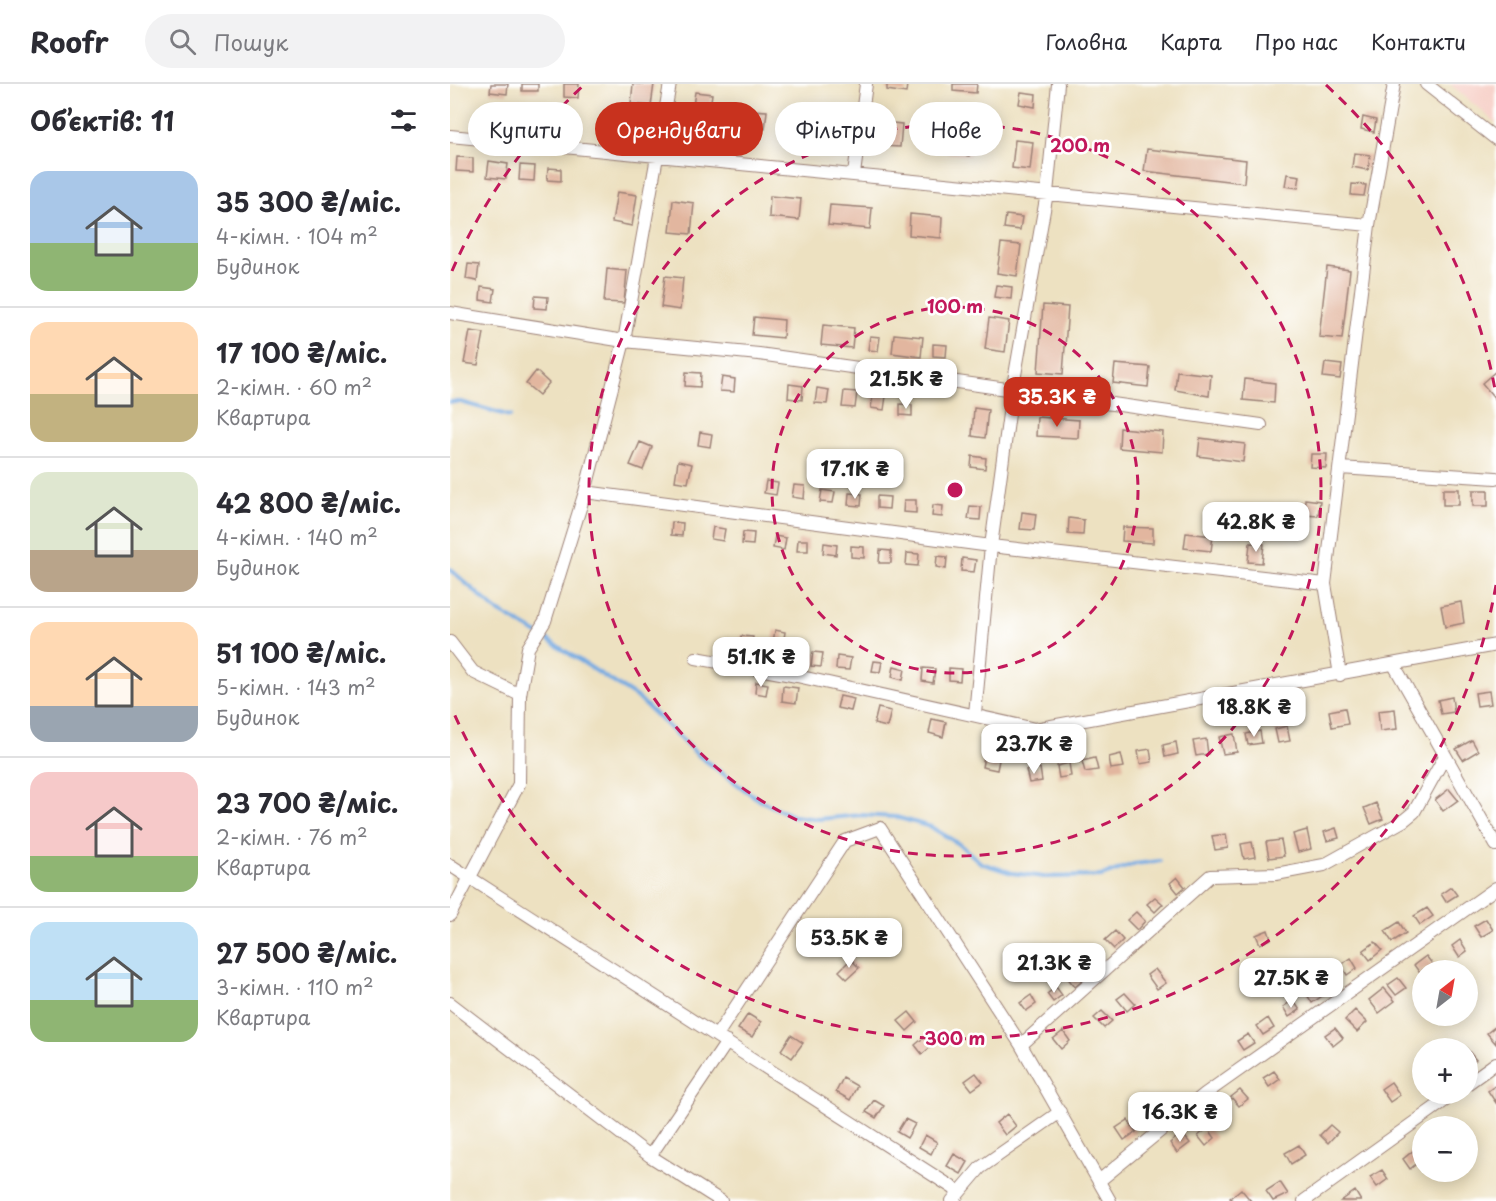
<!DOCTYPE html>
<html lang="uk">
<head>
<meta charset="utf-8">
<style>
  body { margin:0; font-family:"Playpen Sans",sans-serif; background:#f2f2f3; color:#2b2b33; height:100vh; display:flex; flex-direction:column; font-size:22px; white-space:nowrap }
  * { box-sizing:border-box; margin:0 }
  p { font-size:20px; color:#7c7c81 }
  .icon { flex:none; width:33px; height:33px; fill:none; stroke:currentColor; stroke-width:2; stroke-linecap:round; stroke-linejoin:round }
  .map { position:relative; flex:1; overflow:hidden }
  .side { display:flex; flex-direction:column; background:#fff; width:450px }
  .side>* { flex:none }
  .guide { position:absolute; left:18px; top:18px; width:570px; height:54px; display:flex; gap:12px }
  .needle { width:39px; rotate:31deg }
  .buttons { position:absolute; left:962px; top:876px; display:grid; gap:12px }
  .buttons a { display:grid; place-items:center; width:66px; height:66px; border-radius:50%; background:#fff; box-shadow:0 3px 15px #0003; font-size:30px }
  .price { position:absolute; translate:-50% -51px; padding:0 14px; border-radius:12px; background:#fff; color:#222; font-size:20px; line-height:39px; filter:drop-shadow(0 2px 3px #0008) }
  .price::after { content:''; position:absolute; left:50%; top:36px; width:18px; height:14px; margin-left:-9px; background:inherit; clip-path:polygon(0 0,100% 0,50% 100%) }
  .price.on { background:#c8321e; color:#fff }
  ul { padding:0; list-style:none }
  li { display:flex; align-items:center; gap:18px; height:150px; padding:0 30px }
  li+li { border-top:2px solid #e1e1e2 }
  li span { display:grid; place-items:center; flex:none; width:168px; height:120px; border-radius:18px; color:#555 }
  li>.icon { margin-inline-start:auto }
  span .icon { width:72px; height:72px; fill:#fffc; stroke-width:1 }
  li b { font-size:26px }
  h2 { display:flex; justify-content:space-between; align-items:center; height:72px; padding:0 30px; font-size:26px }
  .tag { padding:0 21px; border-radius:27px; background:#fff; box-shadow:0 3px 15px #0003; font-size:21px; line-height:54px }
  .tag.on { background:#c8321e; color:#fff }
  header { display:flex; align-items:center; gap:36px; box-sizing:border-box; height:84px; padding:0 30px; background:#fff; border-bottom:2px solid #e1e1e2 }
  header strong { font-size:28px }
  nav { display:flex; gap:33px; margin-inline-start:auto; font-size:21px }
  .search { width:420px; height:54px; background:#f2f2f3; display:flex; align-items:center; gap:15px; box-sizing:border-box; padding:0 21px; border-radius:33px; color:#7c7c81; font-size:22px }
  main { display:flex; flex:1; min-height:0 }
  .map>svg:first-child { display:block }
  .built { fill:#f7d1c9 }
  .lines { fill:none; stroke-linecap:round; stroke-linejoin:round }
  .stream { stroke:#74aae2; stroke-width:4 }
  .building { fill:#e2b69f }
  .minor-casing { stroke:#9c8076; stroke-width:14 }
  .minor { stroke:#fff; stroke-width:12 }
  .ring { fill:none; stroke:#c2185b; stroke-width:3; stroke-dasharray:10 8 }
  .centre { fill:#c2185b; stroke:#fff; stroke-width:3 }
  .ring-label { font-size:18px; text-anchor:middle; font-weight:bold; fill:#c2185b; stroke:#fff; stroke-width:5; stroke-linejoin:round; paint-order:stroke }
</style>
</head>
<body>
<header>
<strong>Roofr</strong>
<div class="search"><svg class="icon" aria-label="search" viewBox="0 0 24 24"><circle cx="10" cy="10" r="6"/><path d="M15 15l6 6"/></svg>Пошук</div>
<nav><a>Головна</a><a>Карта</a><a>Про нас</a><a>Контакти</a></nav>
</header>
<main>
<section class="side">
<h2>Об’єктів: 11<svg class="icon" aria-label="filters" viewBox="0 0 24 24"><path d="M4 7h16M4 17h16"/><circle cx="9" cy="7" r="2"/><circle cx="15" cy="17" r="2"/></svg></h2>
<ul>
<li><span style="background:linear-gradient(#a9c7e8 60%,#8fb573 0)"><svg class="icon" aria-label="home" viewBox="0 0 24 24"><path d="M3 11l9-7 9 7M6 9v11h12V9"/></svg></span><div><b>35 300 ₴/міс.</b><p>4-кімн. · 104 m²</p><p>Будинок</p></div></li>
<li><span style="background:linear-gradient(#ffd9b3 60%,#c2b280 0)"><svg class="icon" aria-label="home" viewBox="0 0 24 24"><path d="M3 11l9-7 9 7M6 9v11h12V9"/></svg></span><div><b>17 100 ₴/міс.</b><p>2-кімн. · 60 m²</p><p>Квартира</p></div></li>
<li><span style="background:linear-gradient(#dfe7d0 65%,#b9a48a 0)"><svg class="icon" aria-label="home" viewBox="0 0 24 24"><path d="M3 11l9-7 9 7M6 9v11h12V9"/></svg></span><div><b>42 800 ₴/міс.</b><p>4-кімн. · 140 m²</p><p>Будинок</p></div></li>
<li><span style="background:linear-gradient(#ffd9b3 70%,#9aa5b1 0)"><svg class="icon" aria-label="home" viewBox="0 0 24 24"><path d="M3 11l9-7 9 7M6 9v11h12V9"/></svg></span><div><b>51 100 ₴/міс.</b><p>5-кімн. · 143 m²</p><p>Будинок</p></div></li>
<li><span style="background:linear-gradient(#f6c9c9 70%,#8fb573 0)"><svg class="icon" aria-label="home" viewBox="0 0 24 24"><path d="M3 11l9-7 9 7M6 9v11h12V9"/></svg></span><div><b>23 700 ₴/міс.</b><p>2-кімн. · 76 m²</p><p>Квартира</p></div></li>
<li><span style="background:linear-gradient(#bfe0f5 65%,#8fb573 0)"><svg class="icon" aria-label="home" viewBox="0 0 24 24"><path d="M3 11l9-7 9 7M6 9v11h12V9"/></svg></span><div><b>27 500 ₴/міс.</b><p>3-кімн. · 110 m²</p><p>Квартира</p></div></li>
</ul>
</section>
<div class="map">
<svg width="1046" height="1117" viewBox="0 0 1046 1117">
  <rect width="100%" height="100%" fill="#fff"/>
  <filter id="ink" filterUnits="userSpaceOnUse"><feTurbulence type="fractalNoise" baseFrequency=".0167" numOctaves="2"/><feDisplacementMap in="SourceGraphic" scale="12" xChannelSelector="R" yChannelSelector="G"/><feConvolveMatrix kernelMatrix="1 2 1 2 8 2 1 2 1" color-interpolation-filters="sRGB"/></filter>
  <filter id="wash" filterUnits="userSpaceOnUse"><feTurbulence type="fractalNoise" baseFrequency=".008" numOctaves="4" result="noise"/><feDisplacementMap in="SourceGraphic" scale="24" xChannelSelector="R" yChannelSelector="G"/><feGaussianBlur stdDeviation="1.35" result="paint"/><feColorMatrix in="noise" values="0 0 0 0 0 0 0 0 0 0 0 0 0 0 0 0 0 1.4 0 .05"/><feComposite in="paint" operator="in"/></filter>
  <g filter="url(#wash)">
    <rect width="100%" height="100%" fill="#ede1c1"/>
    <path class="built" d="M1000,0H1046V39Z"/>
    <g class="lines">
      <path class="stream" d="M0,318H11L60,332
        M0,485L46,526L95,554L188,614L249,672L291,703L311,717L343,732L369,735L410,731L446,733L481,743L509,760L531,779L562,789L594,793L651,792L684,780L710,777"/>
    </g>
    <g id="blocks">
      <path class="building" d="M41,0H58L57,10L40,8Z
        M72,0H88V7H72Z
        M114,0H129L128,14L114,13Z
        M183,0H204L201,22L181,20Z
        M437,0H457L456,9L437,6Z
        M503,0H527L526,9L503,7Z
        M245,8L262,10L258,38L241,35Z
        M571,8L586,10L585,23L569,20Z
        M300,26L317,27L315,45L299,43Z
        M334,30L349,32L347,49L332,48Z
        M377,30L395,32L391,56L374,53Z
        M913,33L926,36L924,48L911,45Z
        M432,38L452,40L450,63L430,62Z
        M499,52L521,55L519,72L497,69Z
        M565,56L583,58L580,86L562,84Z
        M697,65L796,76L794,99L694,87Z
        M904,69L920,71L918,86L902,83Z
        M7,73L23,74V88L6,87Z
        M39,77L58,80L56,95L37,93Z
        M70,81L85,82L84,97L69,96Z
        M98,84L111,85V97L97,96Z
        M837,90L850,92L848,104L835,102Z
        M902,100L916,101L914,112L901,111Z
        M167,108L187,111L182,142L162,138Z
        M320,112L351,115L349,136L319,133Z
        M223,116L244,119L241,150L220,148Z
        M380,121L422,124L420,145L378,141Z
        M460,130L492,133L491,154L459,151Z
        M556,131L572,133L570,146L554,144Z
        M551,159L571,161L567,192L547,189Z
        M18,180L29,181L27,197L16,195Z
        M877,183L900,186L892,255L869,253Z
        M157,185L177,187L174,219L154,218Z
        M215,192L233,194L230,226L211,223Z
        M546,201L562,203L561,215L544,213Z
        M31,203L45,205L43,218L30,216Z
        M85,212L98,213L97,225L84,224Z
        M593,221L618,223L613,290L588,288Z
        M304,233L334,236L333,254L302,251Z
        M539,234L559,237L555,268L535,265Z
        M373,241L404,244L402,264L371,261Z
        M20,247L34,249L28,281L14,279Z
        M444,250L473,253L471,273L442,269Z
        M420,252L430,253L428,267L418,266Z
        M483,260L497,261L496,273L483,272Z
        M875,279L892,281L890,295L873,293Z
        M665,280L700,283L698,303L663,299Z
        M86,287L99,299L89,311L76,300Z
        M727,287L761,291L759,312L725,306Z
        M1046,287V316L1032,299Z
        M236,288L251,289L250,303L235,302Z
        M272,293L285,295L284,308L270,307Z
        M795,295L825,299L824,319L793,316Z
        M339,300L353,302L352,316L338,314Z
        M367,304L379,306L377,320L365,319Z
        M394,307L407,308L405,324L392,323Z
        M423,311L436,312L434,326L421,324Z
        M450,320L462,321V332L450,331Z
        M524,324L538,326L535,354L522,352Z
        M587,333L629,336L628,354L586,352Z
        M670,344L713,348L712,368L669,364Z
        M250,348L262,350L260,363L248,361Z
        M750,354L795,360L793,378L748,372Z
        M190,358L202,363L193,386L180,381Z
        M861,370H877L876,384L860,383Z
        M522,372L536,374L535,385L521,383Z
        M228,377L242,380L238,399L225,397Z
        M316,397L328,399L326,411L314,409Z
        M344,401L355,402L354,415L342,413Z
        M993,405H1009V421H993Z
        M372,406L385,408L383,419L370,418Z
        M1023,406H1038V422H1023Z
        M399,409L412,410L411,422L398,421Z
        M427,412L440,413L439,425L427,424Z
        M855,415L870,417L868,432L854,431Z
        M454,416H466V429L453,428Z
        M483,421L493,422L492,433L482,432Z
        M520,422L531,423L530,436L518,435Z
        M572,428L586,430L584,446L570,445Z
        M619,434L634,436L633,451L618,450Z
        M222,438L233,439L232,452L221,451Z
        M263,443L275,445L273,457L261,455Z
        M673,443L703,444V459L672,457Z
        M293,448L304,449L303,461L292,460Z
        M736,449L763,452L761,467L734,464Z
        M325,452L336,454L334,466L323,464Z
        M348,456H358V467H347Z
        M374,459L387,461L386,471L373,469Z
        M800,459L814,460L812,479L798,478Z
        M401,462L414,463V474L401,473Z
        M430,466L441,467V479H429Z
        M457,469L469,470L468,482L456,481Z
        M487,472L497,473L496,485L486,483Z
        M512,474L526,476L524,488L511,487Z
        M1011,518L1014,539L995,543L991,522Z
        M325,546L335,548L333,561L323,559Z
        M291,552L303,553L302,567L289,565Z
        M363,568L373,569L371,583L361,582Z
        M387,572L401,574L399,586L386,585Z
        M424,577L432,578L430,588L422,587Z
        M444,582L455,585L453,596L442,593Z
        M473,584L485,585L483,599L472,597Z
        M499,584L511,585L510,597L499,596Z
        M306,598L318,600L316,611L305,609Z
        M333,602L348,604L346,619L332,617Z
        M1039,607L1041,620L1027,622L1025,609Z
        M390,612L404,615L401,627L387,624Z
        M1002,613L1004,628L991,630L988,616Z
        M428,624L441,627L437,643L424,640Z
        M895,624L898,640L882,643L879,627Z
        M945,625L947,645L930,647L928,627Z
        M482,635L496,638L493,653L479,649Z
        M837,642L840,657L828,659L825,645Z
        M810,647L812,659L798,661L796,650Z
        M784,650L787,668L773,670L769,653Z
        M756,655L758,670L746,672L743,657Z
        M1022,656L1028,667L1013,676L1006,665Z
        M726,658L728,670L715,673L713,661Z
        M700,665L702,678L690,680L688,667Z
        M671,670L674,683L661,685L659,673Z
        M534,673L549,676L547,686L532,683Z
        M645,674L648,686L635,688L632,677Z
        M619,679L621,692L609,694L607,682Z
        M590,684L592,697L579,699L576,686Z
        M999,705L1008,716L993,727L985,716Z
        M926,719L933,735L921,740L914,724Z
        M886,744L889,754L877,757L874,748Z
        M857,746L861,765L848,768L843,750Z
        M776,750L778,764L765,766L762,752Z
        M831,756L834,772L819,774L816,758Z
        M802,758L805,773L794,775L791,760Z
        M727,793L735,803L728,809L720,799Z
        M1001,803L1007,811L996,818L991,810Z
        M705,813L713,820L705,828L697,820Z
        M977,824L983,832L970,841L964,832Z
        M686,828L695,837L687,846L677,836Z
        M1036,835L1043,846L1031,853L1024,842Z
        M949,838L956,849L942,858L935,847Z
        M362,840L374,849L363,863L351,854Z
        M818,846L821,855L810,860L806,851Z
        M665,847L673,856L664,865L655,856Z
        M1010,856L1017,867L1009,873L1002,862Z
        M925,858L932,866L920,876L913,867Z
        M644,864L652,874L643,882L635,872Z
        M976,872L984,882L972,886V892L964,881Z
        M901,874L907,884L897,891L891,881Z
        M401,875L409,884L397,895L389,887Z
        M627,883L636,894L625,903L616,892Z
        M705,885L716,899L707,905L697,891Z
        M948,894L956,904L946,911L938,901Z
        M869,901L875,910L862,919L856,909Z
        M606,903L612,911L603,918L597,910Z
        M934,904L945,917L929,929L919,916Z
        M675,909L685,920L677,927L667,915Z
        M581,911L586,920L576,927L570,919Z
        M843,916L850,926L839,933L833,923Z
        M905,926L917,938L907,948L895,936Z
        M652,927L662,937L654,944L644,934Z
        M459,928L467,938L457,947L448,937Z
        M298,930L311,938L302,953L288,945Z
        M818,934L824,944L813,951L807,942Z
        M1046,942V960L1037,949Z
        M885,944L893,954L883,962L875,951Z
        M613,947L620,957L611,965L603,955Z
        M478,950L486,959L472,970L465,961Z
        M798,950L804,959L793,966L787,957Z
        M341,951L353,959L342,974L331,966Z
        M1017,965L1026,976L1017,983Z
        M824,987L830,995L819,1003L813,994Z
        M526,989L533,998L522,1006L515,997Z
        M393,994L407,1002L400,1016L386,1008Z
        M941,998L950,1011L940,1018L931,1005Z
        M1046,1001V1019L1038,1007Z
        M790,1006L798,1015L789,1022L781,1013Z
        M424,1016L434,1022L426,1034L416,1028Z
        M707,1016L714,1026L702,1034L695,1024Z
        M557,1030L566,1042L555,1051L546,1039Z
        M455,1035L465,1040L457,1054L447,1048Z
        M678,1036L686,1048L674,1056L666,1044Z
        M880,1041L888,1048L878,1059L870,1051Z
        M758,1044L765,1054L756,1062L748,1052Z
        M732,1049L740,1059L727,1069L720,1059Z
        M475,1051L487,1058L481,1070L469,1063Z
        M849,1061L855,1071L841,1080L835,1069Z
        M964,1066L971,1076L960,1085L953,1075Z
        M504,1070L518,1078L511,1090L497,1082Z
        M932,1086L938,1095L927,1103L920,1093Z
        M830,1098L838,1110L823,1117L816,1107Z
        M791,1105L801,1117H783L780,1114Z
        M905,1107L911,1117H891Z"/>
    </g>
  </g>
  <g filter="url(#ink)">
    <use href="#blocks" fill-opacity="0" stroke="#9c8076" stroke-width="1.5"/>
    <g class="lines">
      <g class="minor-casing">
        <path id="minor" d="M976,0L1046,55
          M0,52L919,141
          M404,90L416,0
          M0,229L174,257L309,270L811,341
          M890,384L1046,394
          M135,408L541,462L875,500
          M0,558L23,588L70,611
          M246,574L347,592L585,645L1046,561
          M944,581L1046,761
          M890,591L875,500L919,141L944,0
          M525,630L541,462L562,308L597,109L608,0
          M0,781L508,1107
          M0,831L69,700L70,611L78,564L95,537L135,408L174,257L220,0
          M0,919L200,1072L271,1117
          M267,951L395,757L430,744L571,961L660,1117
          M571,961L760,792L826,790L874,781L953,737L964,728L995,672
          M1017,1000L1046,979
          M200,1072L277,958
          M649,1097L755,1010L1046,804
          M502,1117L530,1084L610,1028
          M854,1117L1004,1010"/>
      </g>
      <use href="#minor" class="minor"/>
    </g>
  </g>
  <g class="ring">
    <circle cx="505" cy="406" r="183"/>
    <circle cx="505" cy="406" r="366"/>
    <path d="M1046 501A549 549 0 0 1 2 625M2 187A549 549 0 0 1 134 1M876 1A549 549 0 0 1 1046 311"/>
  </g>
  <circle cx="505" cy="406" r="9" class="centre"/>
  <g class="ring-label">
    <text x="630" y="68">200 m</text>
    <text x="505" y="229">100 m</text>
    <text x="505" y="961">300 m</text>
  </g>
</svg>
<div class="buttons">
<a><svg class="needle" viewBox="-14 -14 28 28"><path d="M0-13l5 13h-10z" fill="#e53935"/><path d="M0 13l5-13h-10z" fill="#7c7c81"/></svg></a>
<a>+</a>
<a>−</a>
</div>
<b class="price" style="left:456px;top:326px">21.5K ₴</b>
<b class="price on" style="left:607px;top:344px">35.3K ₴</b>
<b class="price" style="left:405px;top:416px">17.1K ₴</b>
<b class="price" style="left:806px;top:469px">42.8K ₴</b>
<b class="price" style="left:311px;top:604px">51.1K ₴</b>
<b class="price" style="left:804px;top:654px">18.8K ₴</b>
<b class="price" style="left:584px;top:691px">23.7K ₴</b>
<b class="price" style="left:399px;top:885px">53.5K ₴</b>
<b class="price" style="left:604px;top:910px">21.3K ₴</b>
<b class="price" style="left:841px;top:925px">27.5K ₴</b>
<b class="price" style="left:730px;top:1059px">16.3K ₴</b>
<div class="guide">
<a class="tag">Купити</a>
<a class="tag on">Орендувати</a>
<a class="tag">Фільтри</a>
<a class="tag">Нове</a>
</div>
</div>
</main>
</body>
</html>
